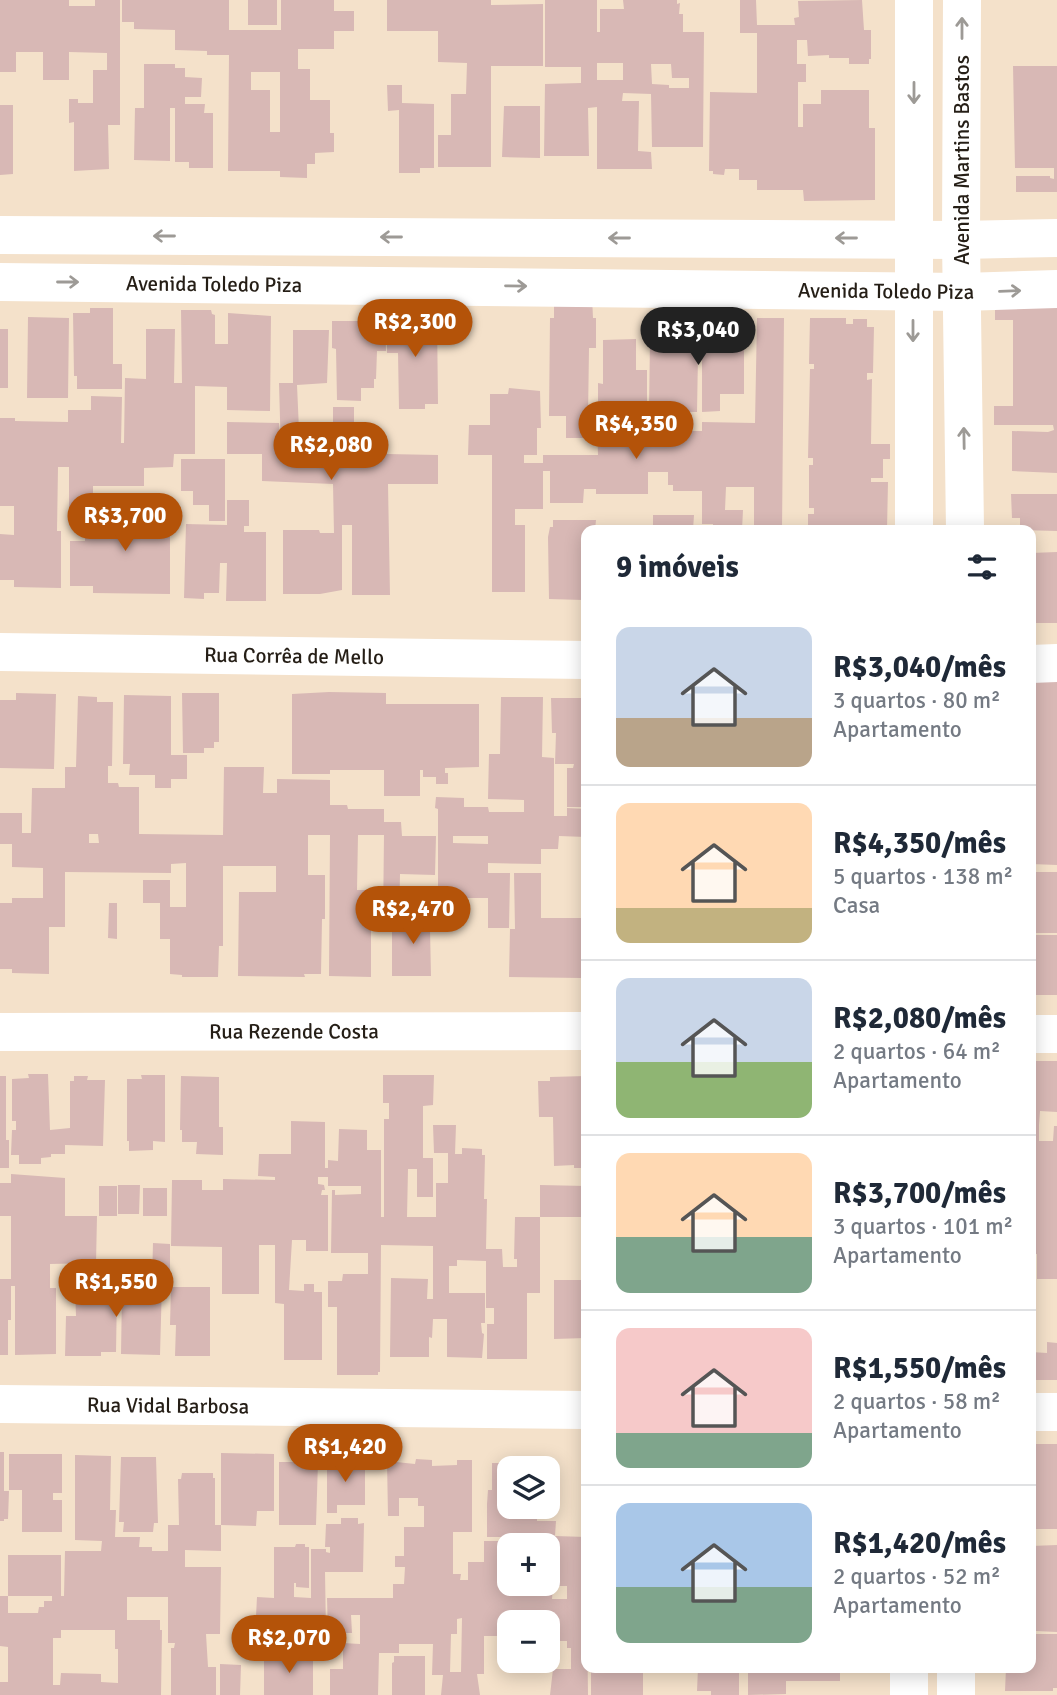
<!DOCTYPE html>
<html lang="pt">
<head>
<meta charset="utf-8">
<style>
  body { margin:0; font-family:Signika,sans-serif; background:#f2f2f3; color:#1f2937; height:100vh; display:flex; flex-direction:column; font-size:26px; white-space:nowrap }
  * { box-sizing:border-box; margin:0 }
  p { font-size:23px; color:#747a83 }
  .icon { flex:none; width:38px; height:38px; fill:none; stroke:currentColor; stroke-width:2; stroke-linecap:round; stroke-linejoin:round }
  .map { position:relative; flex:1; overflow:hidden }
  .side { position:absolute; left:581px; top:525px; width:455px; height:1148px; display:flex; flex-direction:column; background:#fff; border-radius:14px; box-shadow:0 4px 18px #0003 }
  .side>* { flex:none }
  .tools { position:absolute; left:497px; top:1456px; display:grid; gap:14px }
  .tools a { display:grid; place-items:center; width:63px; height:63px; border-radius:14px; background:#fff; box-shadow:0 4px 18px #0003; font-size:35px }
  .price { position:absolute; translate:-50% -60px; padding:0 16px; border-radius:24px; background:#b45309; color:#fff; font-size:23px; line-height:46px; filter:drop-shadow(0 2px 4px #0008) }
  .price::after { content:''; position:absolute; left:50%; top:42px; width:21px; height:16px; margin-left:-10px; background:inherit; clip-path:polygon(0 0,100% 0,50% 100%) }
  .price.selected { background:#222; color:#fff }
  ul { padding:0; list-style:none }
  li { display:flex; align-items:center; gap:21px; height:175px; padding:0 35px }
  li+li { border-top:2px solid #e0e1e3 }
  li span { display:grid; place-items:center; flex:none; width:196px; height:140px; border-radius:14px; color:#555 }
  li>.icon { margin-inline-start:auto }
  span .icon { width:84px; height:84px; fill:#fffc; stroke-width:1 }
  li b { font-size:30px }
  h2 { display:flex; justify-content:space-between; align-items:center; height:84px; padding:0 35px; font-size:30px }
  .map>svg:first-child { display:block }
  .building { fill:#d8b8b5; fill-rule:evenodd }
  .lines { fill:none; stroke-linecap:round; stroke-linejoin:round }
  .minor { stroke:#fff; stroke-width:38 }
  .oneway { stroke:#9d9a96 }
  .labels { text-anchor:middle; stroke-width:5; stroke-linejoin:round; paint-order:stroke }
  .street-label { font-size:21px; fill:#251e16; stroke:#fff }
</style>
</head>
<body>
<div class="map">
<svg width="1057" height="1695" viewBox="0 0 1057 1695">
  <rect width="100%" height="100%" fill="#f4e1ca"/>
  <path class="building" d="M0,0H69V6H95V0H120V125H108L109,169L74,171V122L69,123V99H78V103H93V70H107V53L69,52V80H43V52H16V72H0Z
    M122,0H229V30H281V0H334V11H354V31H334V49H298V69H310V100H330V133H334V152L315,153V164H307V178L280,177V171H228L229,55H207V51L175,50V30L134,29V22H122ZM251,72H280V132H270V90H251Z
    M248,0H277V25H248Z
    M387,0H491V5L543,4V66H491V167H438V135H451V94H466L467,63L438,62V31H387Z
    M545,0H597V32H600V9H624L623,0H677V4L680,3L679,14H683V32H704L703,147H652L651,94L623,93L622,101H639L638,151L651,152L652,169H597V107L588,108L589,156H544L545,84L581,83V67H545ZM597,63H623V80H597ZM651,64H671L672,78H689V88H669V85L652,84Z
    M740,0H756L757,25H795L794,18L799,17L798,1L862,0L864,30H871V59H869V64H849V58H829V55L808,56L807,40H797V64H806V82H798V127H803V104H821V90H869V128H875V200L804,201L803,190H757V180H739V169H725L724,175L713,174V171H709L710,92L757,93V33H740Z
    M144,64H175V68H185V77L202,78L201,97H185V104H205L204,113H213V168H189V162H175V108H170V161L134,160L135,108H144Z
    M1013,66H1057V192H1016V176H1050V178L1054,179V168H1015Z
    M387,85H402V103L434,104V168H420V173H399V110L388,111Z
    M0,105H13V174L0,175Z
    M504,106H540V158L502,157Z
    M554,296H592L593,318H596V348H589L588,417H584V438H566V416H549L550,318H554Z
    M995,299L1057,300V473L1012,471V431L1048,432L1054,430L1053,425H994V406H1013V320H995Z
    M90,308H113V364H122V389H77V376H74L73,313H90Z
    M181,310H211L212,314L215,315V344H228V313L271,316L270,411L227,410V387L195,386V454H174L173,467L144,468V486H93V511H69V467H58L57,531H61V588L14,587V580H0V534L14,535V506H0V418H15V421L68,422V410H91V396L122,397L121,443H124L125,378L146,379V329H175L174,383H182Z
    M28,317L69,318L68,398H27Z
    M387,317H437L438,404H425V409H399L398,353H387Z
    M710,317L744,318V394H720V411L702,412V355H698L697,412L649,411L650,341H679V323L703,324V344H710Z
    M757,318H784L782,530H754V487H726L725,510H743L742,530H713V524H702V491H673V485H668V472H648V494H596V489H584L583,503H550V471H543V509H515V525H525V592H492V455H468L469,425H490V394H508L509,388L540,391L541,428H537V455H524V463H543V455H598L597,424L628,426V422L636,423V433H649V431H702V422L755,423Z
    M810,318H846V324H853V319H867V327H874L873,373H867V380L872,379L871,444H890V459H883V478H871V482H888L887,530H808V514H814V508H809V465H813V458H808L810,369H814V364H809Z
    M332,321H385L386,351H377L376,379H374V388H361V401L337,400L336,349L332,348Z
    M0,329H8V388H0Z
    M293,330H329L327,383L297,385L299,430H310V454H333V407H354V433H362V438L387,437V454L438,455V484H388L390,595H352V525H342V590L320,594H283V530H319L320,533H334L333,484L262,481V454H227V422L279,423L281,454L279,383H293Z
    M636,339V370H647V424H636V405L614,404V423H598V383L603,384V340Z
    M181,459H225V521H209V505H193V491H181Z
    M1011,494H1057V531L1020,530V518H1012Z
    M227,500H249V526H244V532H266V601H226L227,563H220L219,593H204V599L184,598L186,524L227,525Z
    M105,506L170,507V594L93,593V586H70V541H85V530L105,533Z
    M653,515H694L693,530H653Z
    M553,520H596L595,530H586V554H583V600L549,599L548,537L550,527H553Z
    M1057,552V623H1031V553Z
    M1031,681H1057V865L1031,864Z
    M329,692L386,693V704H479V767L445,768V773H448V784H436V777H423V770H420V796H384V770H330V774H292V694Z
    M16,693L56,694L54,769L0,768V700H16Z
    M182,693H219V742H214V748H204V753H183Z
    M124,695L171,696V755H187V779H171V788H155V775H129L130,764H123Z
    M78,696L97,697V702H113L112,766H108V783H118L119,787H139V834L223,835L224,767H264L263,793H277V779L330,780V805H347L348,809H384V822H401L402,836H436L435,875L400,874L399,924L383,923L384,835H358L357,890H371V977L329,976L330,835H308V875H325V919H322L321,974H304L305,977L238,976L239,892H276V866H223V946H219L218,977H182V975L170,974V939H160V903H143V880H170V907H186V863L171,864V873L65,872V927H49V974L12,973V969H0V903H12V898H43V868L12,867V844H0V813H22V833H31L32,788H65V767H76ZM89,834H98L99,843H89Z
    M501,697H543L542,757L554,758V816H567V808L586,809V837L559,836L558,849H541V864L488,863V873H510L509,928H488V898H438V809L435,808L436,797L464,798V807H488L489,812H524V800L488,799L489,754H500ZM453,836H488V844L453,843Z
    M551,698H586V807H567V768H573L574,764H555L556,733H552Z
    M1031,872H1057V933H1031Z
    M514,873H541V918H586V967H581V978L509,977L510,929H515Z
    M109,903H117V939L108,938Z
    M424,905L435,906V929H430L431,976H392V927H406V918H425Z
    M1031,935H1057V995H1031Z
    M1031,1061H1057V1112L1040,1111L1039,1125V1141H1053L1054,1126H1057V1279H1037V1254H1031Z
    M28,1074H48L50,1130L70,1128V1081H74V1076H88L87,1080H105L103,1146L65,1145V1154H51V1157L41,1158V1164H19V1155H11L12,1130H16V1121H12V1079L29,1078Z
    M141,1075H165V1142L153,1141V1150L129,1151V1141H127V1079H142Z
    M383,1075H434L433,1105L423,1106V1158H433V1197H417V1169H408L407,1217H436V1183H448V1153H434L433,1125H456L455,1154H462V1148L482,1149V1155H485L484,1199H487L486,1249H502L503,1267H517V1259H514L515,1217H540V1185L586,1186V1217H540V1293H527V1359H487V1324H494V1308H486V1261L457,1260V1266H449V1293H485V1323H481L482,1333L484,1334L482,1358L447,1357V1319H433L432,1338L429,1337V1357H390L391,1278L428,1279L427,1299H433V1246L381,1245L380,1372H378V1375H337V1307H328V1281H342L343,1274H368V1253H331L332,1190H335V1195L361,1194V1186H328V1177H318V1184L324,1185L325,1190H322L321,1195H328V1251H306V1240H292L289,1290L304,1291V1284H314V1292H322V1360H284V1304L275,1303V1245H259V1294H222V1247L171,1246L172,1180H202V1190H223V1179L275,1180V1177L258,1176L259,1154H291V1121L325,1122V1168H328V1160L338,1161L339,1129L367,1130V1150H381V1217H384V1119H389V1103H383Z
    M0,1076H6V1140H9V1168H0Z
    M181,1076L219,1077V1127H223V1155L196,1154L197,1142H182V1130H180Z
    M586,1076V1125H583V1136H586V1168H574V1165L554,1166L553,1117H539L538,1081H550V1077Z
    M11,1174L65,1178V1216H97L96,1263L50,1264V1288H56V1354L15,1355V1286H11V1320H8V1355H0V1279H11V1216H0V1183H11Z
    M118,1185H140L139,1214H118Z
    M99,1186H117V1216H99Z
    M143,1188H167V1216H143Z
    M153,1243L170,1244V1280H152Z
    M116,1272H129V1282H162L160,1355L121,1354L122,1292H117L116,1352H101V1356H65L66,1316H76L75,1287H116Z
    M554,1280H586V1338L554,1339Z
    M171,1287H210V1356H175L176,1325H170Z
    M1047,1342L1057,1343V1380H1031V1352L1047,1353Z
    M1031,1444H1057V1529H1031Z
    M0,1452H4V1491H9L8,1519H4V1521H0Z
    M221,1453L274,1454V1511H257L256,1526L221,1525Z
    M9,1454H62V1493H53V1500H62V1532H22V1490H9Z
    M75,1455L111,1456L110,1510H116L115,1537H140L139,1547H152V1551H168V1525H179L178,1479H181L182,1473H213V1478H215V1525H221V1551L185,1550V1567H221L220,1634H206L208,1667H216V1695H171V1648H174L175,1643H168V1597H127V1620H160V1630H162L161,1695H0V1682H8V1647L0,1646V1596H8V1613H38L39,1607H44V1601H52V1596H8V1555H61V1596H64L65,1551H101L102,1541L75,1540ZM61,1630H115V1649H118V1683L101,1682V1674L61,1673L60,1685H53V1638H61Z
    M121,1457H156L158,1523H154L153,1532H123L124,1522H119Z
    M416,1459L432,1460V1466L457,1465V1460H472V1532H453V1574H461L460,1580H468V1562H484V1541H518V1545H509V1584H548V1545L526,1542V1537H487V1504L488,1490H492V1463H510L509,1507H537V1521H556L555,1536L586,1537L588,1695H550L553,1669H571V1648H567V1641H548V1622H509V1636H484V1674H477L480,1695H441L443,1675H432L433,1644H399V1653H379L378,1695H330V1669H343V1643L360,1644V1615H351L352,1633H328L327,1598H393V1584H404L405,1567H395V1556H404V1527H424V1506H418V1498H399V1516H388L387,1461L415,1464ZM553,1586H567V1599H552ZM462,1618L461,1672H450L451,1634H457V1619Z
    M327,1460H358L365,1466V1505H337V1513H327Z
    M279,1462H318L316,1525H279Z
    M341,1518H358V1524L364,1523L363,1572H325L326,1633L272,1632V1635H255L257,1597L274,1598V1547H295L296,1544H305V1547H309V1588L296,1587V1583H294V1597L311,1598V1549H326V1552L330,1553V1547H325L326,1524H341Z
    M1057,1545V1632L1036,1631V1613H1031V1546Z
    M1032,1634H1057V1688H1053V1691H1005L1006,1668H1031Z
    M276,1651H300L299,1657H313V1695H264V1658H276Z
    M394,1656H425V1695H392V1663L394,1662Z
    M220,1664L241,1665L240,1695H220Z
    M591,1668H643V1695H591Z
    M698,1668H739V1695H711V1691H697Z
    M748,1668H860V1671H840V1681H786V1694L748,1695Z"/>
  <g class="lines">
    <g class="minor">
      <path d="M962,0L961,240L965,530"/>
      <path d="M0,235L961,240L1057,238"/>
      <path id="s1" d="M0,282L963,292L1057,289"/>
      <path d="M914,530V0"/>
      <path id="s2" d="M0,652L586,660"/>
      <path d="M1031,664L1057,663"/>
      <path id="s3" d="M0,1032L586,1031"/>
      <path d="M1031,1034H1057"/>
      <path id="s4" d="M0,1404L586,1410"/>
      <path d="M1031,1412H1057"/>
      <path d="M956,1668V1695"/>
      <path d="M909,1695V1668"/>
    </g>
  </g>
  <defs><path id="oneway-shaft" d="M-6 0H5M1.5-3L5.5 0L1.5 3" fill="none" stroke-width="1.6" stroke-linecap="round" stroke-linejoin="round" transform="scale(1.75)"/></defs>
  <g class="oneway">
    <use href="#oneway-shaft" transform="translate(962 28) rotate(-90)"/>
    <use href="#oneway-shaft" transform="translate(914 93) rotate(90)"/>
    <use href="#oneway-shaft" transform="translate(164 236) rotate(-180)"/>
    <use href="#oneway-shaft" transform="translate(391 237) rotate(-180)"/>
    <use href="#oneway-shaft" transform="translate(619 238) rotate(-180)"/>
    <use href="#oneway-shaft" transform="translate(846 238) rotate(-180)"/>
    <use href="#oneway-shaft" transform="translate(68 282)"/>
    <use href="#oneway-shaft" transform="translate(516 286) rotate(1)"/>
    <use href="#oneway-shaft" transform="translate(1010 291) rotate(-2)"/>
    <use href="#oneway-shaft" transform="translate(913 331) rotate(90)"/>
    <use href="#oneway-shaft" transform="translate(964 438) rotate(-91)"/>
  </g>
  <g class="labels">
    <g class="street-label">
      <text transform="translate(962 160) rotate(-90)" y="7">Avenida Martins Bastos</text>
      <text dy="7" stroke="none"><textPath href="#s1" startOffset="214">Avenida Toledo Piza</textPath></text>
      <text dy="7" stroke="none"><textPath href="#s1" startOffset="886">Avenida Toledo Piza</textPath></text>
      <text dy="7" stroke="none"><textPath href="#s2" startOffset="294">Rua Corrêa de Mello</textPath></text>
      <text dy="7" stroke="none"><textPath href="#s3" startOffset="294">Rua Rezende Costa</textPath></text>
      <text dy="7" stroke="none"><textPath href="#s4" startOffset="168">Rua Vidal Barbosa</textPath></text>
    </g>
  </g>
</svg>
<div class="tools">
<a><svg class="icon" aria-label="layers" viewBox="0 0 24 24"><path d="M12 4l9 5-9 5-9-5zM3 14l9 5 9-5"/></svg></a>
<a>+</a>
<a>−</a>
</div>
<b class="price" style="left:415px;top:359px">R$2,300</b>
<b class="price selected" style="left:698px;top:367px">R$3,040</b>
<b class="price" style="left:636px;top:461px">R$4,350</b>
<b class="price" style="left:331px;top:482px">R$2,080</b>
<b class="price" style="left:125px;top:553px">R$3,700</b>
<b class="price" style="left:413px;top:946px">R$2,470</b>
<b class="price" style="left:116px;top:1319px">R$1,550</b>
<b class="price" style="left:345px;top:1484px">R$1,420</b>
<b class="price" style="left:289px;top:1675px">R$2,070</b>
<section class="side">
<h2>9 imóveis<svg class="icon" aria-label="filters" viewBox="0 0 24 24"><path d="M4 7h16M4 17h16"/><circle cx="9" cy="7" r="2"/><circle cx="15" cy="17" r="2"/></svg></h2>
<ul>
<li><span style="background:linear-gradient(#c9d6e8 65%,#b9a48a 0)"><svg class="icon" aria-label="home" viewBox="0 0 24 24"><path d="M3 11l9-7 9 7M6 9v11h12V9"/></svg></span><div><b>R$3,040/mês</b><p>3 quartos · 80 m²</p><p>Apartamento</p></div></li>
<li><span style="background:linear-gradient(#ffd9b3 75%,#c2b280 0)"><svg class="icon" aria-label="home" viewBox="0 0 24 24"><path d="M3 11l9-7 9 7M6 9v11h12V9"/></svg></span><div><b>R$4,350/mês</b><p>5 quartos · 138 m²</p><p>Casa</p></div></li>
<li><span style="background:linear-gradient(#c9d6e8 60%,#8fb573 0)"><svg class="icon" aria-label="home" viewBox="0 0 24 24"><path d="M3 11l9-7 9 7M6 9v11h12V9"/></svg></span><div><b>R$2,080/mês</b><p>2 quartos · 64 m²</p><p>Apartamento</p></div></li>
<li><span style="background:linear-gradient(#ffd9b3 60%,#7fa58c 0)"><svg class="icon" aria-label="home" viewBox="0 0 24 24"><path d="M3 11l9-7 9 7M6 9v11h12V9"/></svg></span><div><b>R$3,700/mês</b><p>3 quartos · 101 m²</p><p>Apartamento</p></div></li>
<li><span style="background:linear-gradient(#f6c9c9 75%,#7fa58c 0)"><svg class="icon" aria-label="home" viewBox="0 0 24 24"><path d="M3 11l9-7 9 7M6 9v11h12V9"/></svg></span><div><b>R$1,550/mês</b><p>2 quartos · 58 m²</p><p>Apartamento</p></div></li>
<li><span style="background:linear-gradient(#a9c7e8 60%,#7fa58c 0)"><svg class="icon" aria-label="home" viewBox="0 0 24 24"><path d="M3 11l9-7 9 7M6 9v11h12V9"/></svg></span><div><b>R$1,420/mês</b><p>2 quartos · 52 m²</p><p>Apartamento</p></div></li>
</ul>
</section>
</div>
</body>
</html>
